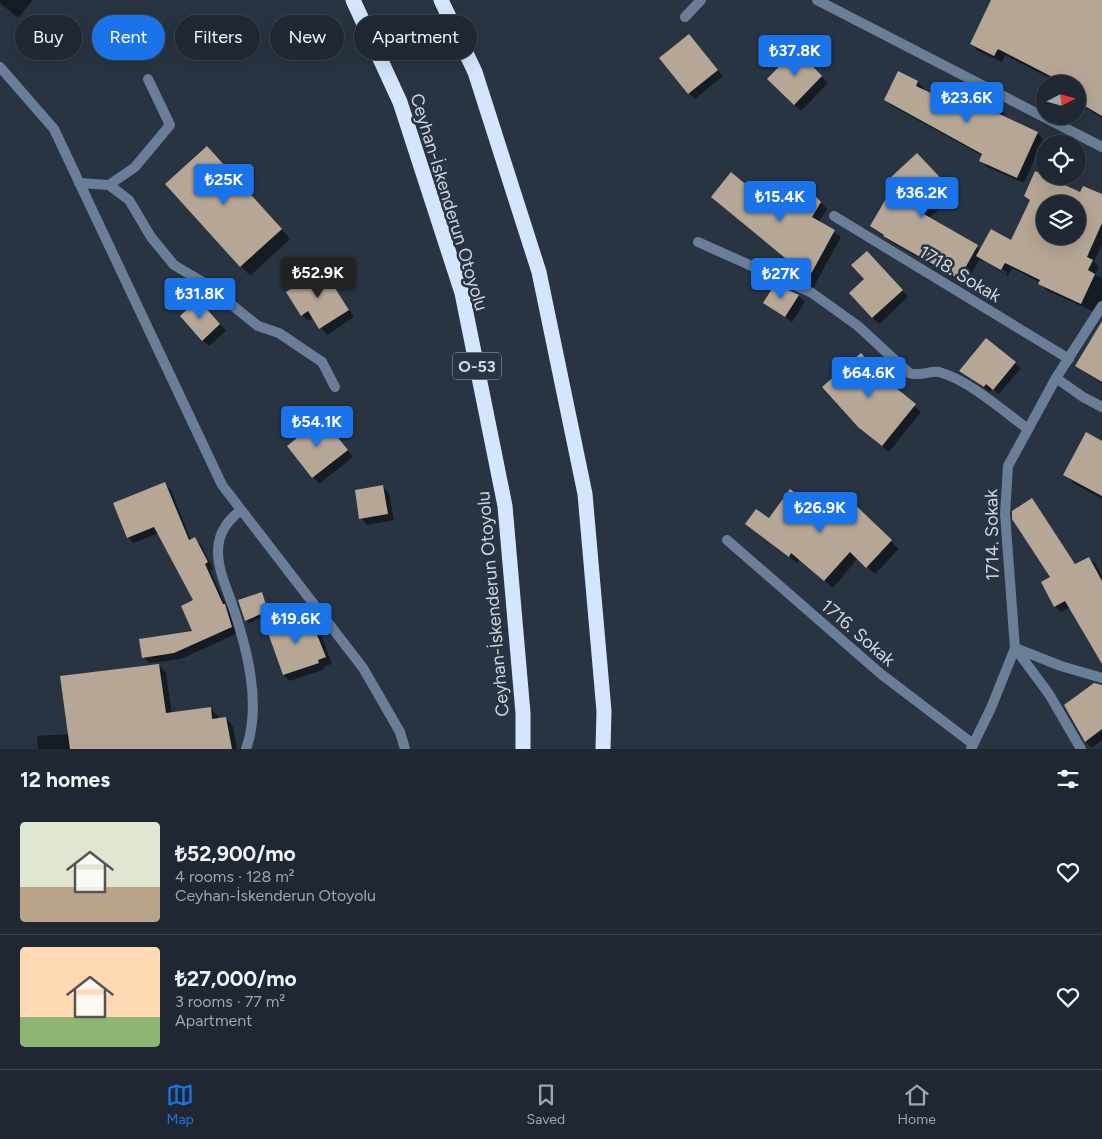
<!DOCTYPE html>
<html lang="en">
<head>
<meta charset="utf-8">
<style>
  body { margin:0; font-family:Figtree,sans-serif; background:#2c333e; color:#f1f3f6; height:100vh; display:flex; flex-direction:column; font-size:19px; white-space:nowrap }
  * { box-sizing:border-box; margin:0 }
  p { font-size:16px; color:#a1a5ac }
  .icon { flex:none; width:28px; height:28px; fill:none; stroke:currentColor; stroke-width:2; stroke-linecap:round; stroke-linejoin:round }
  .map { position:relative; height:749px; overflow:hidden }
  .details { display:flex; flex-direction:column; background:#1f2732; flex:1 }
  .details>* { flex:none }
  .banner { position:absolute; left:15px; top:15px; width:500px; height:45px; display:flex; gap:10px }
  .needle { width:32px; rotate:84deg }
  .tools { position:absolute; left:1036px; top:75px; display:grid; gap:10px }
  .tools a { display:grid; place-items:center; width:50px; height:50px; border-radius:50%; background:#1f2732; box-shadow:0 5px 20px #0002,0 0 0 1px #3c444d; font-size:25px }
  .price { position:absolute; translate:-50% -42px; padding:0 11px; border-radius:5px; background:#1a73e8; color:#fff; font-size:16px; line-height:32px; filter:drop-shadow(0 1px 2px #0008) }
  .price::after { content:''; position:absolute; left:50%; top:30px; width:15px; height:11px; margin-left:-8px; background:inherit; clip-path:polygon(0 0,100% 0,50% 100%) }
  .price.on { background:#222; color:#fff }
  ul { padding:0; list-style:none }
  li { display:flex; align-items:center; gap:15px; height:125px; padding:0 20px }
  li+li { border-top:1px solid #3c444d }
  li span { display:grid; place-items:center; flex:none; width:140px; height:100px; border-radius:5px; color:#555 }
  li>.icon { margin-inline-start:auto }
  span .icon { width:60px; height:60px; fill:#fffc; stroke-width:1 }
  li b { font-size:21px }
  h2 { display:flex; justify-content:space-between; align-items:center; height:60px; padding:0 20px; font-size:21px }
  .pill { padding:0 18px; border-radius:22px; background:#1f2732; box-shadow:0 5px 20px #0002,0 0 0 1px #3c444d; font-size:18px; line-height:45px }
  .pill.on { background:#1a73e8; color:#fff }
  .tabs { display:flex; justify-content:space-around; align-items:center; height:70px; border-top:1px solid #3c444d; background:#1f2732; font-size:14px; color:#a1a5ac }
  .tabs a { display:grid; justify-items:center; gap:2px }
  .tabs .on { color:#1a73e8 }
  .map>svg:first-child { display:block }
  .shadow { fill:#0007; fill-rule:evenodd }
  .building { fill:#b5a695; fill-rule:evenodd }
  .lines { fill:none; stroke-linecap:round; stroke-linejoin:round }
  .service { stroke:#6b7e97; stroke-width:10 }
  .minor { stroke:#6b7e97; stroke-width:10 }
  .motorway { stroke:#d3e6fe; stroke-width:15 }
  .labels { text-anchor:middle; stroke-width:5; stroke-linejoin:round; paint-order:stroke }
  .shield { fill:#293442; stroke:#9ea6b1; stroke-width:1 }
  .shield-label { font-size:16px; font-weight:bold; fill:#d0d7e0 }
  .street-label { font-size:18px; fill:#d0d7e0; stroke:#293442 }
</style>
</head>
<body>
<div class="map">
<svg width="1102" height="749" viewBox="0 0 1102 749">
  <rect width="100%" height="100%" fill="#293442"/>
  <path class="shadow" d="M0,0H33L18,18L0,3Z
    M992,0H1102V118L1078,103V84H1061L1005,55L1002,62L978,51L971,44Z
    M695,42L723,76L695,99L689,93Z
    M796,51L828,83L801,111L768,79Z
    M898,72L918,82L924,88L923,91L955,106L975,104L979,97L998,107L993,118L999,108L1004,113L1002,117L1037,133L1043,139L1024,183L987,167L980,160L983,156L892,106L886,100Z
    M917,155L955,194L929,218L981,250L1011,242L1031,201L1025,196H1102V244L1094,262L1099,267L1095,275L1102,278V310L1099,314L1046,290L1041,283L1012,268L1008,276L983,262L1006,274L1007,272L983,259V262L980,259L965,284L891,242L878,232L871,226ZM1045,204H1078V236H1045Z
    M217,157L290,239L250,276L241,266Z
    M803,185L827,209L819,222L841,237L813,288L791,279L784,272L791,262L797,194Z
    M873,259L908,297L879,324L850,293L866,279Z
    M322,270L354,317L327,335L314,318L309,321L302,315Z
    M776,286L799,296L805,302L792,322L765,302Z
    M205,307L226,331L209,346L202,340Z
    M1102,323V384L1076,366Z
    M1015,363L1021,368L999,394L992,389L990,392L961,371Z
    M882,379L921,412L889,452L858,426Z
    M328,426L353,457L319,484L289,446Z
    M1102,442V499L1075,484L1065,475Z
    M165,484L171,490L191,540L194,539L201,545L213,569L210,571L227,607L231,611L238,633L181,659L150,663L143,657L194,632L195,601L159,533L134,543L128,537Z
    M383,486L389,493L394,520L367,525L361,518Z
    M1032,500L1076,565L1089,558L1096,564L1102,577V618L1071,607L1061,612L1055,606L1052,577Z
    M849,501L899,549L875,574L858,558L833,588L800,559L797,563L747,524L769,520L833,518Z
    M262,593L270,614L249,623L246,620Z
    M309,616L320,632L332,664L324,666L325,669L290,681L284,675Z
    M159,665L166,673L172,714L211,709L218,716V720L226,718L233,726L237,749H38L37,736L69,734Z
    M1102,687V740L1092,748L1086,742L1065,706Z"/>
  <path class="building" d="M991,0H1102V116L1078,102V84H1066L998,49L994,56L970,44Z
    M689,34L718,70L688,94L659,58Z
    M796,49L822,76L794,105L767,79Z
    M898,71L918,81L916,86L954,104L960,94L974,102L979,95L998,106L995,112L1038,132L1017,178L979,161L982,154L884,100Z
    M207,146L282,229L240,267L165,184Z
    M917,153L949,187L922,213L978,245L959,279L883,236L884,235L870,226L894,185L889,179Z
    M1035,171L1080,192L1083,186L1102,194V223L1087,257L1093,260L1088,270L1095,274L1081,304L1038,284L1040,280L1005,263L1001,270L976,256L991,229L1011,240L1030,200L1024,196ZM1045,204H1078V236H1045Z
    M731,172L773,207L787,186L797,192L803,183L821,202L812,217L835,230L806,283L783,272L790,262L711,197Z
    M867,251L903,290L872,318L849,293L864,279L851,265Z
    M322,268L349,310L319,329L308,311L301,316L286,292Z
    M775,284L799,295L785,317L763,303Z
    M198,299L220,324L202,341L180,316Z
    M1102,321V382L1075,366Z
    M986,338L1016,362L993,390L986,384L984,387L959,371Z
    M861,353L880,375L916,404L882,446L858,427L822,387Z
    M322,418L348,450L312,478L287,446Z
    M1086,432L1102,441V496L1063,475Z
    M165,482L189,540L195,537L208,562L205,564L223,604H225L232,627L174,653L142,658L139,639L192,631L181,606L193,600L154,527L127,538L113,503Z
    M383,485L388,514L359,519L355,490Z
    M790,489L826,516L829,512L833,516L849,499L892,540L866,568L850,552L824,581L791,553L789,557L745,524L756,509L769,518Z
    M1032,498L1075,564L1089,557L1102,581V664L1065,601L1054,607L1041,582L1050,577L1012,519V511Z
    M262,592L268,611L245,621L238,600Z
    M309,615L326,657L318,660L319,663L283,675L267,630Z
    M159,664L166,713L211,707L212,719L226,717L232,749H70L60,676Z
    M1094,683L1102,685V729L1085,742L1064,705Z"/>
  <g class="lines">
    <path class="service" d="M79,183L109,185L129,200L151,237L174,265L206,284L258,326L279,333L322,362L335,387
      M109,185L135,167L170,125L148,79
      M834,216L1069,359
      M698,242L812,293L858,326L909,373C922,377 930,370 939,372C969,380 1003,411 1028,429
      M727,540L881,674L973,744"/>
    <path class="minor" d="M817,0L1102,147
      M685,17L701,0
      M0,67L54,129L222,485L363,668L400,732L405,749
      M1056,378L1083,397L1102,407
      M241,510C227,521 218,533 218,552C218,570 227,589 233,607C247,649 262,705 246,749
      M1015,648L1049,694L1081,749
      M1015,648L1061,666L1102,678
      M971,749L991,708L1015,648L1005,514L1008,466L1056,378L1102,306"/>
    <path class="motorway" d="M353,0L400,102L462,293L505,506L523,713V749
      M441,0L475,72L539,272L585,494L604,711L603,749"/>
  </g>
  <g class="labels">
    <rect class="shield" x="453" y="352.5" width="48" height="27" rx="4"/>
    <g class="shield-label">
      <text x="477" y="372">O-53</text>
    </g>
    <g class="street-label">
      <text transform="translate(449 202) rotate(73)" y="6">Ceyhan-İskenderun Otoyolu</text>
      <text transform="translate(960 274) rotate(31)" y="6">1718. Sokak</text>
      <text transform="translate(992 535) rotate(-91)" y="6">1714. Sokak</text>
      <text transform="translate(493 604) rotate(-95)" y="6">Ceyhan-İskenderun Otoyolu</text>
      <text transform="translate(858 633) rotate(41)" y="6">1716. Sokak</text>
    </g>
  </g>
</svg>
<div class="tools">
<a><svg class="needle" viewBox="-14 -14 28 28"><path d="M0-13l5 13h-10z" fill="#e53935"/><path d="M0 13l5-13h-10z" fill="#a1a5ac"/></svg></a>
<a><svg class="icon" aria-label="locate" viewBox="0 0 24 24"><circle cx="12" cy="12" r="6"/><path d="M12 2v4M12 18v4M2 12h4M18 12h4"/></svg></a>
<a><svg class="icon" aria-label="layers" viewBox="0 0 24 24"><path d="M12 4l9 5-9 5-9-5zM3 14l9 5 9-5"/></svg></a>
</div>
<b class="price" style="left:795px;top:77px">₺37.8K</b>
<b class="price" style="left:967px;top:124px">₺23.6K</b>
<b class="price" style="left:224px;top:206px">₺25K</b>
<b class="price" style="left:922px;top:219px">₺36.2K</b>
<b class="price" style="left:780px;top:223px">₺15.4K</b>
<b class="price on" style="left:318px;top:299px">₺52.9K</b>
<b class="price" style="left:781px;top:300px">₺27K</b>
<b class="price" style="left:200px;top:320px">₺31.8K</b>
<b class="price" style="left:869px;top:399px">₺64.6K</b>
<b class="price" style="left:317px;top:448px">₺54.1K</b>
<b class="price" style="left:820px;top:534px">₺26.9K</b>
<b class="price" style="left:296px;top:645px">₺19.6K</b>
<div class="banner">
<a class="pill">Buy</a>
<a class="pill on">Rent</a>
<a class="pill">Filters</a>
<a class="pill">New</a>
<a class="pill">Apartment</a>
</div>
</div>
<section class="details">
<h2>12 homes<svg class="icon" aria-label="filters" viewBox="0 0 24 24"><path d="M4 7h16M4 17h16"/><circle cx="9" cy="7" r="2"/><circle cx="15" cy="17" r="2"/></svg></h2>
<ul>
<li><span style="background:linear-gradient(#dfe7d0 65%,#b9a48a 0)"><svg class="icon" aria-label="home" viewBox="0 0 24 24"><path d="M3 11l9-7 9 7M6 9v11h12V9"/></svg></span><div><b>₺52,900/mo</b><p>4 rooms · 128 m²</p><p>Ceyhan-İskenderun Otoyolu</p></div><svg class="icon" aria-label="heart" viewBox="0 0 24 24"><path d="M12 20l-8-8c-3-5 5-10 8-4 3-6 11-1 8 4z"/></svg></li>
<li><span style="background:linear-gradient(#ffd9b3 70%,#8fb573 0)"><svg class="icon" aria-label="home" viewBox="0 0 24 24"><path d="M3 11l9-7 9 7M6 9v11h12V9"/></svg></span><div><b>₺27,000/mo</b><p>3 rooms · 77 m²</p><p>Apartment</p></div><svg class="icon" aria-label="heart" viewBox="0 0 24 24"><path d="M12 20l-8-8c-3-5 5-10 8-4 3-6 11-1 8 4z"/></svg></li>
</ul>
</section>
<nav class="tabs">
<a class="on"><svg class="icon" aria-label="map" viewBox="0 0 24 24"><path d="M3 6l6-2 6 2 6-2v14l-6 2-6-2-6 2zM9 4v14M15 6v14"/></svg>Map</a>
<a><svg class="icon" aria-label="saved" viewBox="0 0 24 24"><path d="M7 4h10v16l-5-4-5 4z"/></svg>Saved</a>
<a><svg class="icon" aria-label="home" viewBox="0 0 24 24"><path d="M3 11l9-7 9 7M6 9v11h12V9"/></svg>Home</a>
</nav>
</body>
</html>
